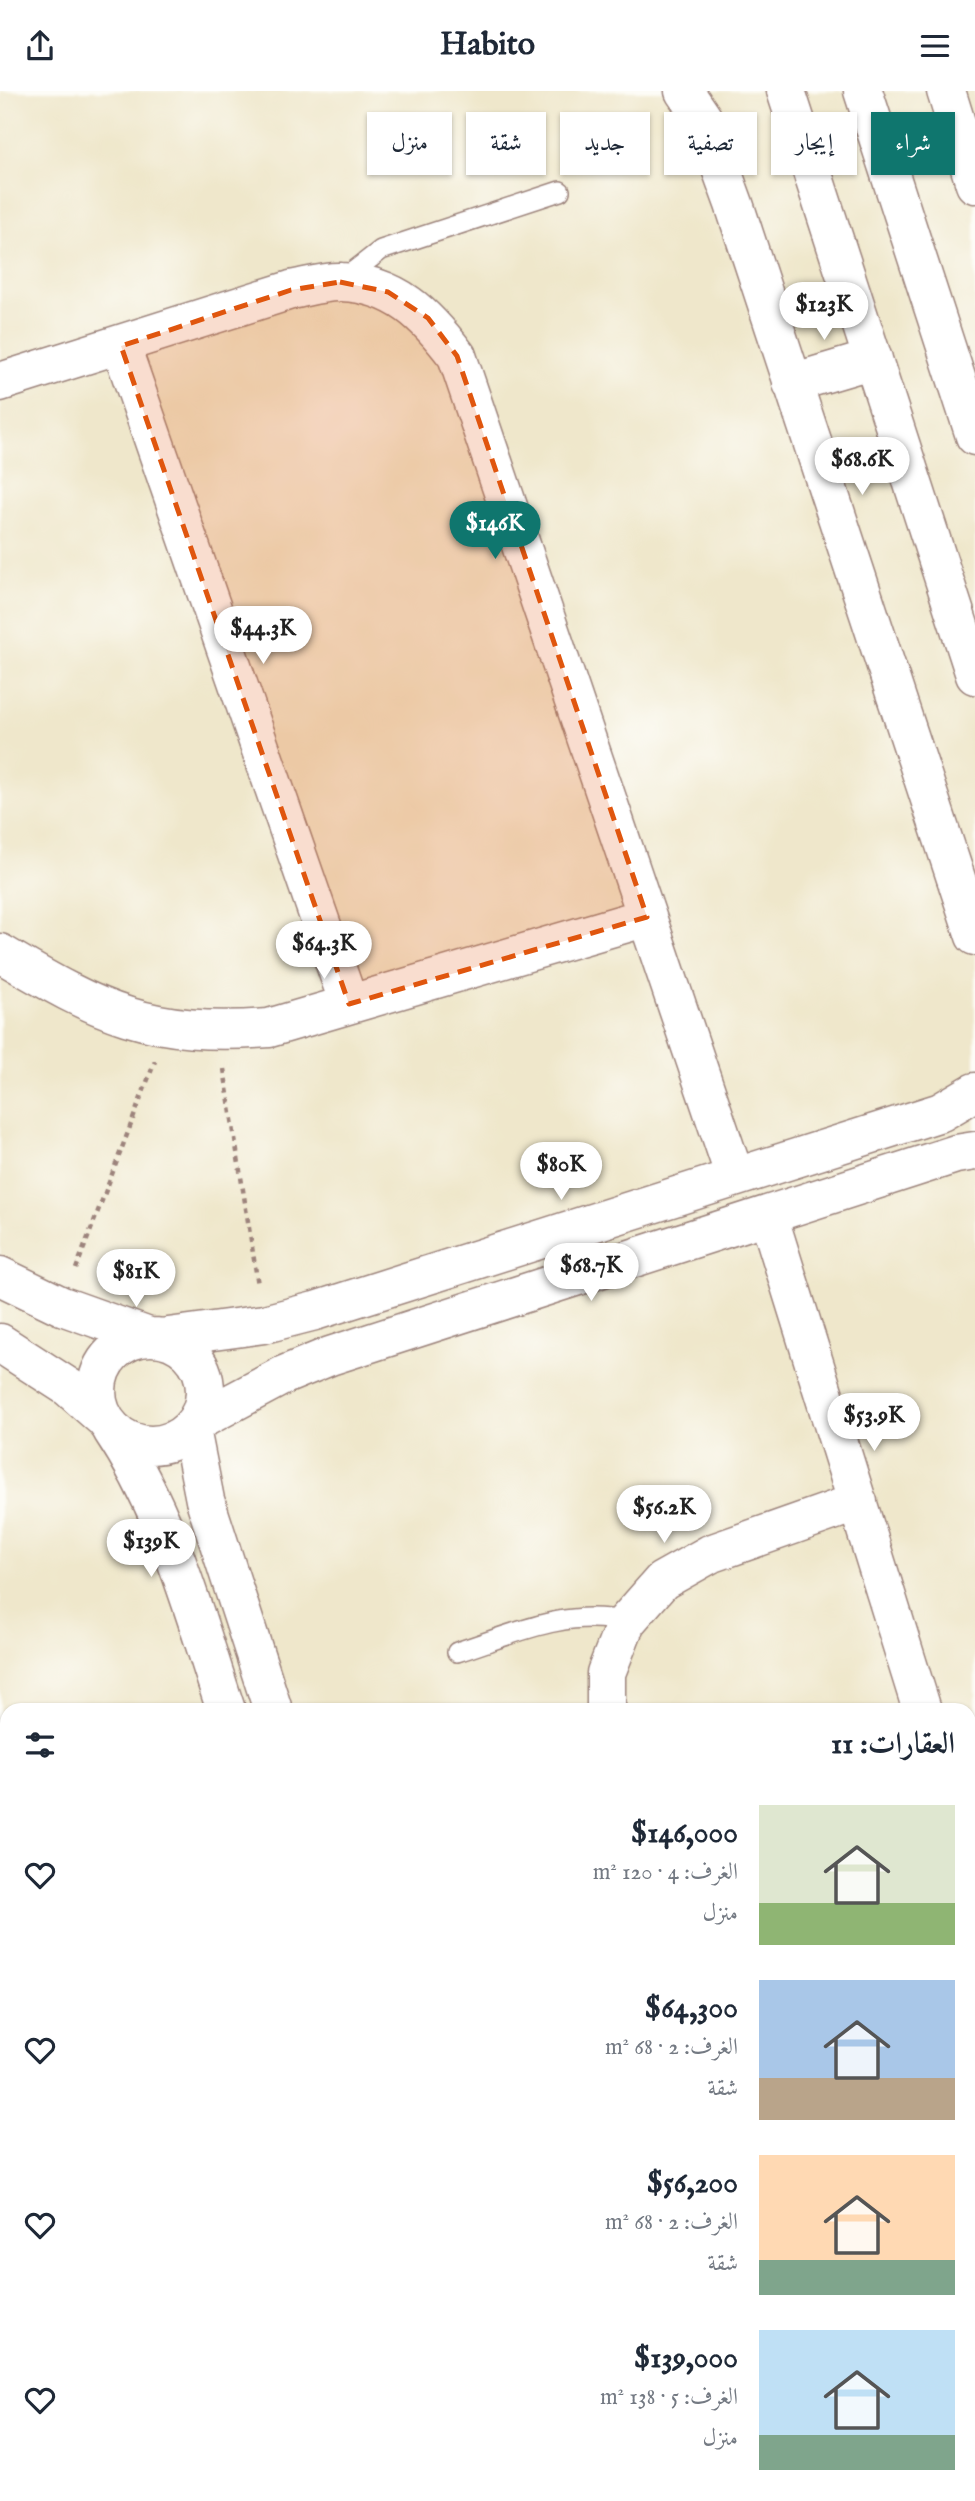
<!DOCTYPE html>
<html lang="ar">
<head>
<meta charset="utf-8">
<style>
  body { margin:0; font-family:"IM FELL English",Amiri,serif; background:#f2f2f3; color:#1f2937; direction:rtl; height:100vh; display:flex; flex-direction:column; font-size:26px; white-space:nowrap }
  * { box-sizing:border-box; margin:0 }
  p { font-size:23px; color:#747a83 }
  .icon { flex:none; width:38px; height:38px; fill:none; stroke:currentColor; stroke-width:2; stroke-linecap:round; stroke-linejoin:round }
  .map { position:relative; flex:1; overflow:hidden; direction:ltr }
  .sheet { position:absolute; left:0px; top:1612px; width:976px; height:800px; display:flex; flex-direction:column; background:#fff; border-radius:21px 21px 0 0; box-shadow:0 2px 5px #0004; direction:rtl }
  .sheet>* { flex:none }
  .guide { position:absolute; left:21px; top:21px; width:934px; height:63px; direction:rtl; display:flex; gap:14px }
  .price { position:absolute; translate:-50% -60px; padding:0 16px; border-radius:24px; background:#fff; color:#222; font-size:23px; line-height:46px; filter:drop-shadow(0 2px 4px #0008) }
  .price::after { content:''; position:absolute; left:50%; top:42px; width:21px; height:16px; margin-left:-10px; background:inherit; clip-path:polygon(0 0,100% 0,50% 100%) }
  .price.current { background:#0f766e; color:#fff }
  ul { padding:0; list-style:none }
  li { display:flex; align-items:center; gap:21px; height:175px; padding:0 21px }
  li span { display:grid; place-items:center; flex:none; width:196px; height:140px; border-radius:0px; color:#555 }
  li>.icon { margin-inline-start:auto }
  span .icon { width:84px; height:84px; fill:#fffc; stroke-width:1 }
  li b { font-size:30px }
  h2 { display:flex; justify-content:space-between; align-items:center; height:84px; padding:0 21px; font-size:30px }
  .tag { padding:0 24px; border-radius:0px; background:#fff; box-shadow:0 2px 5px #0004; font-size:24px; line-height:63px }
  .tag.current { background:#0f766e; color:#fff }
  header { display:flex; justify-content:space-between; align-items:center; height:91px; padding:0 21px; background:#fff; font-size:32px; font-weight:800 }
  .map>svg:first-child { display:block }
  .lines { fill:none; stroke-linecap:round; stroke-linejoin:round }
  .lane-casing { stroke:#9c837b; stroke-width:22 }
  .street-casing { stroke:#9c837b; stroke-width:41 }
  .path { stroke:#9c837b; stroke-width:4.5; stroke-dasharray:5 5; stroke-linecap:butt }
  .lane { stroke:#fff; stroke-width:19 }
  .street { stroke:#fff; stroke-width:38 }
  .marked { fill:#e0560e; fill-opacity:0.2; stroke:#e0560e; stroke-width:5; stroke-dasharray:14 9; stroke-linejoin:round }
</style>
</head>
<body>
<header><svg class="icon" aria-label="menu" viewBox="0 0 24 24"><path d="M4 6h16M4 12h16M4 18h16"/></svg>Habito<svg class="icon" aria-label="share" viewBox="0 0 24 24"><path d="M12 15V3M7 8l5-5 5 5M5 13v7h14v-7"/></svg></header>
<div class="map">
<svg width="975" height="2410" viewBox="0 0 975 2410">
  <rect width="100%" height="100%" fill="#fdfcf7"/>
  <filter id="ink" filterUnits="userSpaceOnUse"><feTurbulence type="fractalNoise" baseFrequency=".0143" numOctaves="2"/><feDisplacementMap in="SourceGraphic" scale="14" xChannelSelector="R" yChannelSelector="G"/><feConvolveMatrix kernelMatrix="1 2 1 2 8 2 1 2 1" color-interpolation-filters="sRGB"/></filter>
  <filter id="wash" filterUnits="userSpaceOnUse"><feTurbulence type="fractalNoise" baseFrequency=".00686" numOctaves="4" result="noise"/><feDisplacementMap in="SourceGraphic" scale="28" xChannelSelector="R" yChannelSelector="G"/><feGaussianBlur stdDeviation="1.57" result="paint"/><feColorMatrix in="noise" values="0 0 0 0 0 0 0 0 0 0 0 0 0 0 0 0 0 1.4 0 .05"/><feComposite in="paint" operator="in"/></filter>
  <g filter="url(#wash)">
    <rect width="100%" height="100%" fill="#efe7cb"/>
  </g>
  <g filter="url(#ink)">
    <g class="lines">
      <g class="lane-casing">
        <path id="lane" d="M340,191L381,159L560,100
          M457,1561C514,1543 566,1517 626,1531"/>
      </g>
      <g class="street-casing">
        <path id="street" d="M684,0L703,28L734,113L975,845
          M786,0L975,584
          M863,0L975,345
          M946,0L975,93
          M121,255L349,913
          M0,291L291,199C307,196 325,190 341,191C396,193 426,224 457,265L735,1086
          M792,292L873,268
          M0,862C101,922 149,946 269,937L647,826
          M768,1124L922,1619
          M0,1185L62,1215L149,1246
          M97 1300a54 54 0 1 1 108 0a54 54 0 1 1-108 0Z
          M161,1247L264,1233L315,1220L941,1021L975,1001
          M0,1252L68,1296L102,1326
          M196,1331L284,1284L330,1265L956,1063L975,1060
          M191,1338L205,1409L273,1619
          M112,1339C169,1424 194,1523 226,1619
          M606,1619V1582L626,1531L662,1490L710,1463L858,1411
          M970,1771L975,1789
          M0,1792L7,1790
          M970,1865L975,1863
          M0,1907L7,1927
          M0,2122L7,2119
          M970,2199L975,2197
          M0,2393L7,2389
          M484,2404L486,2410
          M532,2404L534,2410"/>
      </g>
      <path class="path" d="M224,978L258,1194
        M76,1178L155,970
        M292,2404L294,2410"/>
      <use href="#lane" class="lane"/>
      <use href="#street" class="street"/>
    </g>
  </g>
  <path class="marked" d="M340,191L388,201L428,227L457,265L647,826L349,913L121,255L291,199Z"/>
</svg>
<b class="price" style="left:824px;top:251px">$123K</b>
<b class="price" style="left:862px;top:406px">$68.6K</b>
<b class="price current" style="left:495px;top:470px">$146K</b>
<b class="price" style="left:263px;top:575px">$44.3K</b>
<b class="price" style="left:324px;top:890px">$64.3K</b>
<b class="price" style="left:561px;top:1111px">$80K</b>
<b class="price" style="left:591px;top:1212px">$68.7K</b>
<b class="price" style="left:136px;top:1218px">$81K</b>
<b class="price" style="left:874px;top:1362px">$53.9K</b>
<b class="price" style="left:664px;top:1454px">$56.2K</b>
<b class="price" style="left:151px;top:1488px">$139K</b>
<div class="guide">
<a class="tag current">شراء</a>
<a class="tag">إيجار</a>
<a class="tag">تصفية</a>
<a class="tag">جديد</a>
<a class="tag">شقة</a>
<a class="tag">منزل</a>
</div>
<section class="sheet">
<h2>العقارات: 11<svg class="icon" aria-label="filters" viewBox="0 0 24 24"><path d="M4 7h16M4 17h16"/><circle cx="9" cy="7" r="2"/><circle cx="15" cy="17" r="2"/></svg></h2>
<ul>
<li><span style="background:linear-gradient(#dfe7d0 70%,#8fb573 0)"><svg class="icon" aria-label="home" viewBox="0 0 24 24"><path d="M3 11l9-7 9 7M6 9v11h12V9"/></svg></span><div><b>$146,000</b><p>الغرف: 4 · 120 m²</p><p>منزل</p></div><svg class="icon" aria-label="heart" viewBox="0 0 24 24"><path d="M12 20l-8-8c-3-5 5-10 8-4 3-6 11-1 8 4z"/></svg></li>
<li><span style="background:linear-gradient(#a9c7e8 70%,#b9a48a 0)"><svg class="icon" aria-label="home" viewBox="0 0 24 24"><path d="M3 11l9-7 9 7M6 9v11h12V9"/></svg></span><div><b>$64,300</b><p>الغرف: 2 · 68 m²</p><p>شقة</p></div><svg class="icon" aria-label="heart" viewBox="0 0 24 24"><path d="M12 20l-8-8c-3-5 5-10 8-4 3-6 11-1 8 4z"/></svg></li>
<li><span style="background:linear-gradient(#ffd9b3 75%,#7fa58c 0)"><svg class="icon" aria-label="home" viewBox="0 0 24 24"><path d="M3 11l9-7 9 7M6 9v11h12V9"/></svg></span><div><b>$56,200</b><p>الغرف: 2 · 68 m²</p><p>شقة</p></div><svg class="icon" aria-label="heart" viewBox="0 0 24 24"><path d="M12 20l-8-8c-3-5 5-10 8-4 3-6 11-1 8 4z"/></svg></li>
<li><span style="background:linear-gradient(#bfe0f5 75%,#7fa58c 0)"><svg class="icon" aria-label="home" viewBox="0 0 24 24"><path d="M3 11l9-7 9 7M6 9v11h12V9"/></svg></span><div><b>$139,000</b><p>الغرف: 5 · 138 m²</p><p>منزل</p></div><svg class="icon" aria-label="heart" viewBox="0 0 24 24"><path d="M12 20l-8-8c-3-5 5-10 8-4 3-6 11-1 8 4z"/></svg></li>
</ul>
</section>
</div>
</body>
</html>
